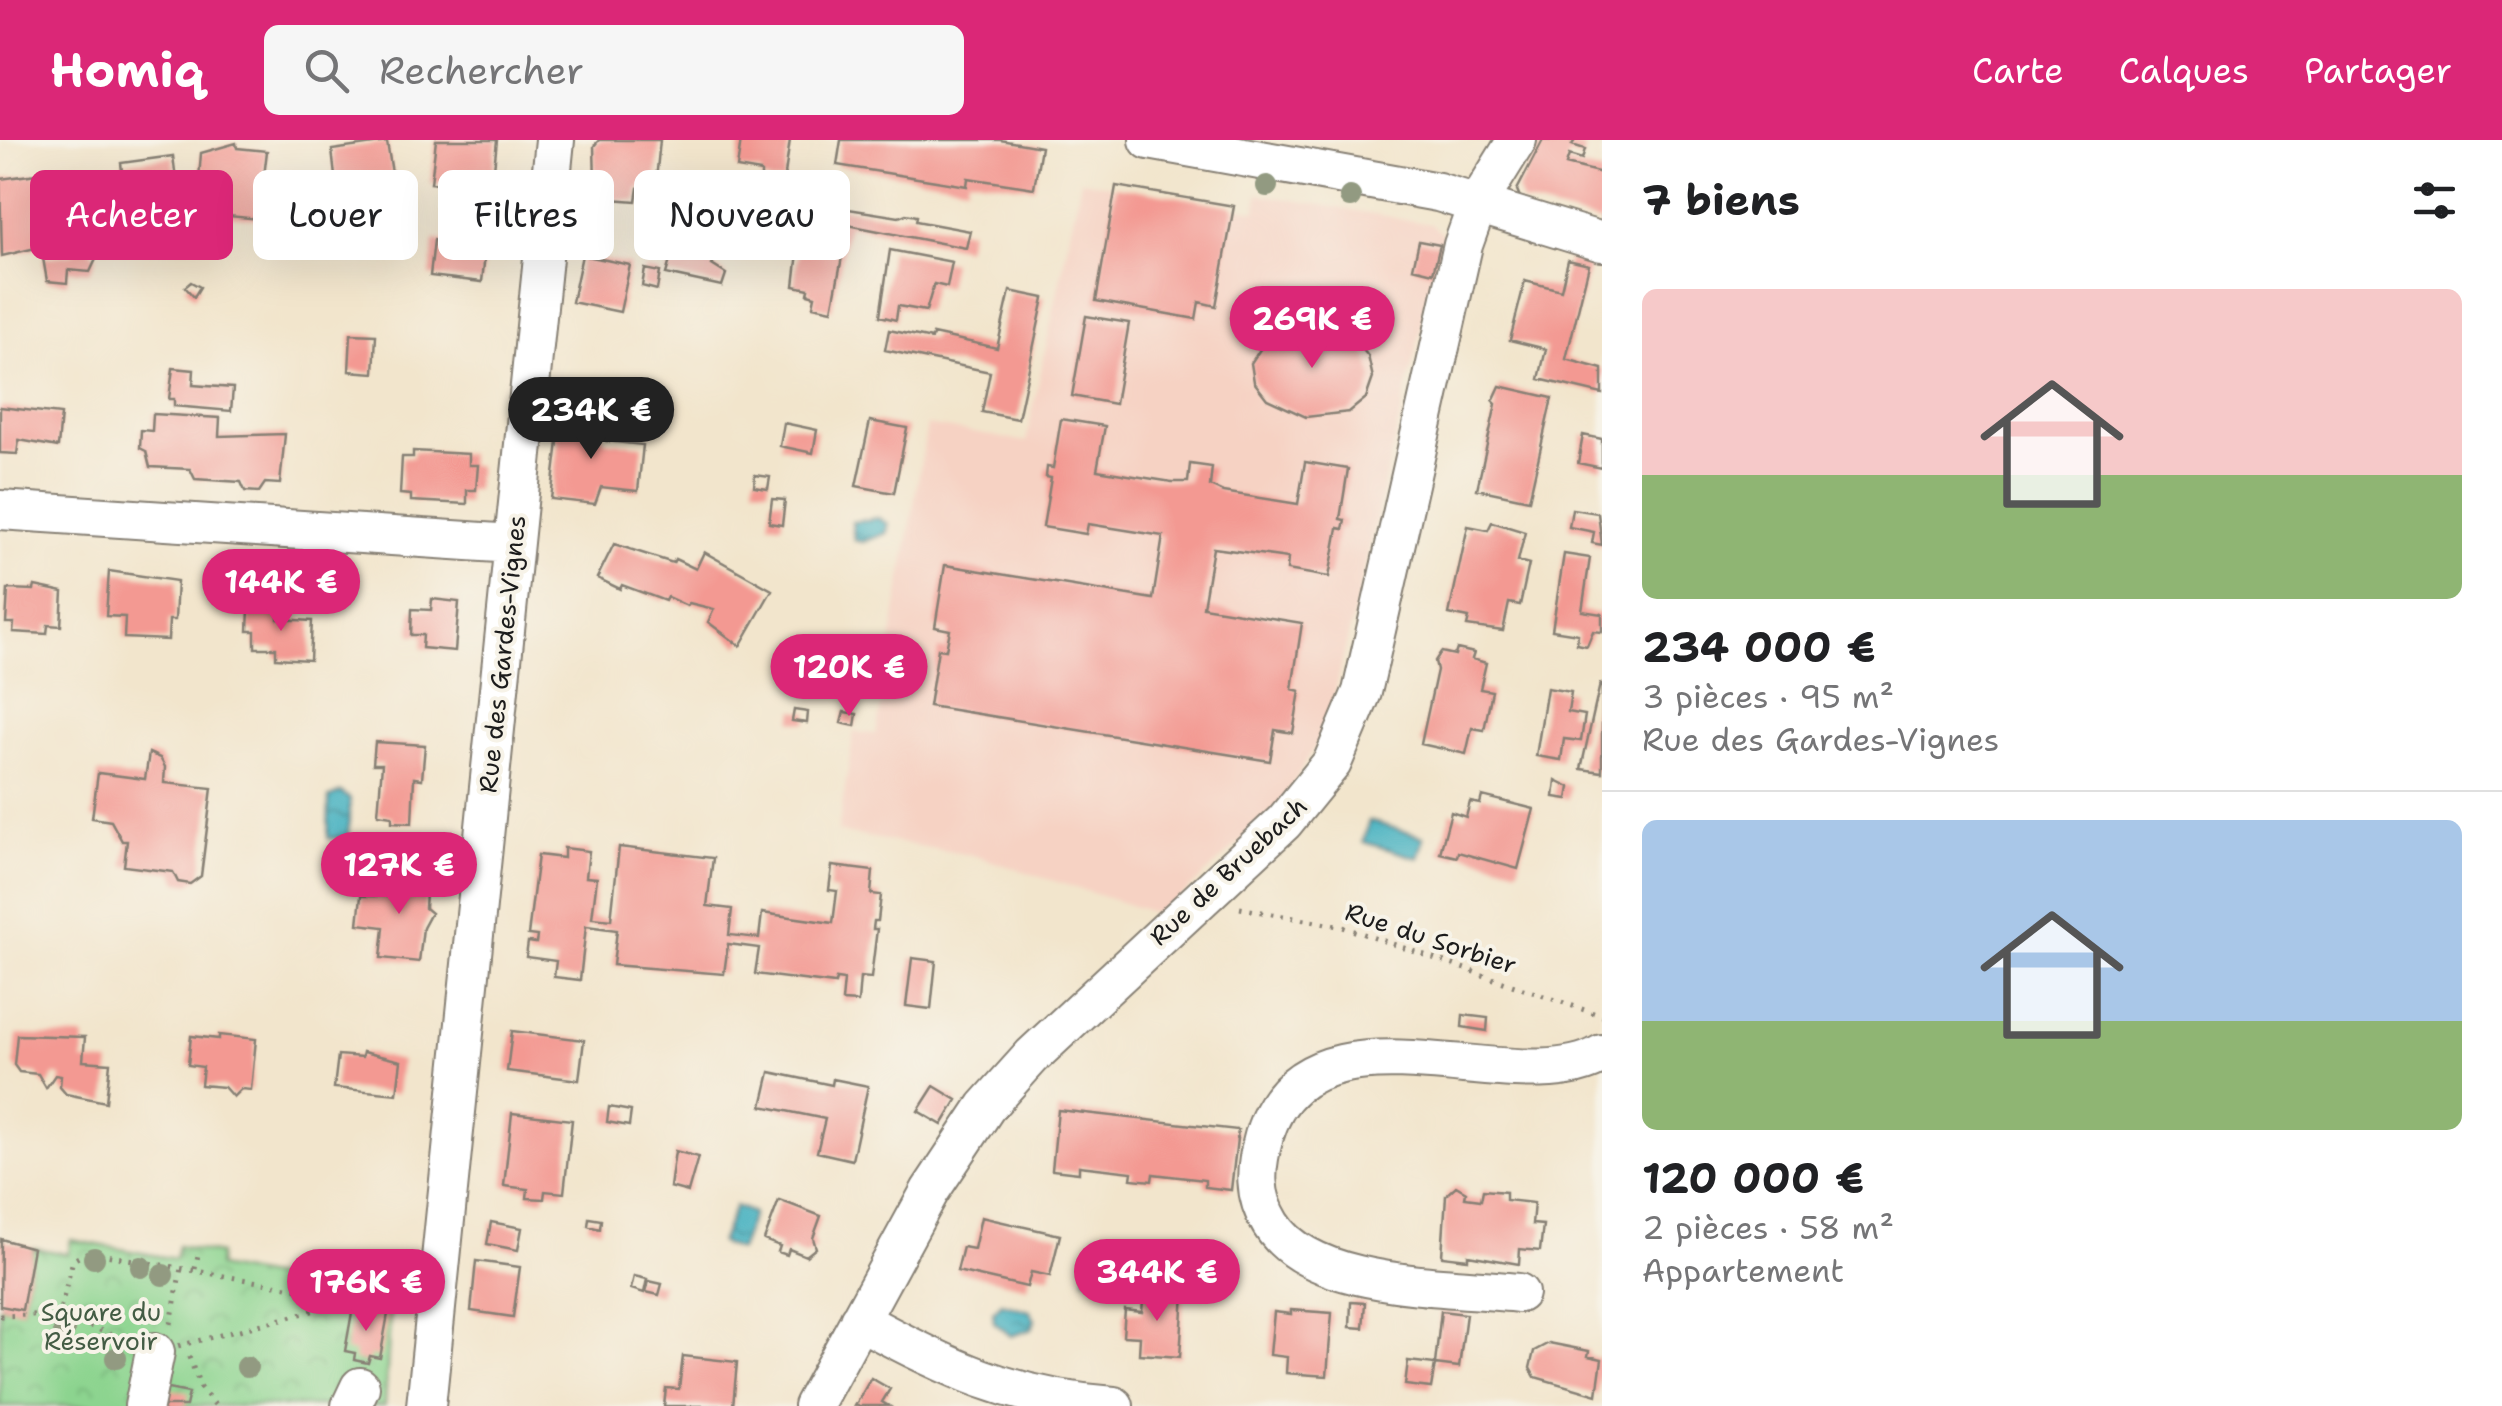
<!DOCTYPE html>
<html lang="fr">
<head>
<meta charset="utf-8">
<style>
  body { margin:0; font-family:"Shantell Sans",sans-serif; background:#f6f6f6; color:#202124; height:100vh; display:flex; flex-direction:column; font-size:38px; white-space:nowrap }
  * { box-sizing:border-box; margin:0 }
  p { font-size:32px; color:#757577 }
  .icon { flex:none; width:55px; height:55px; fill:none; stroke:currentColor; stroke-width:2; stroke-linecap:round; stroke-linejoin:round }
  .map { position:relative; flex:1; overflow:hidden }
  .sheet { display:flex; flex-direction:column; background:#fff; width:900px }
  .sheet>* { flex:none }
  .banner { position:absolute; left:30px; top:30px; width:950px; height:90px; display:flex; gap:20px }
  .price { position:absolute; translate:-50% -85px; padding:0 22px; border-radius:35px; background:#db2777; color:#fff; font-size:32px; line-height:65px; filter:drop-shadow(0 2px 5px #0008) }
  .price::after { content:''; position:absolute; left:50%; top:60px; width:30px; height:22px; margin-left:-15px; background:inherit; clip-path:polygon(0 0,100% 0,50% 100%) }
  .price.on { background:#222; color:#fff }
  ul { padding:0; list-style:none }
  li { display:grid; align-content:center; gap:20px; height:530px; padding:0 40px }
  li+li { border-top:2px solid #e0e0e0 }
  li span { display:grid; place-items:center; height:310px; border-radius:15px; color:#555 }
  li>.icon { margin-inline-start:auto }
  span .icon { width:180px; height:180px; fill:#fffc; stroke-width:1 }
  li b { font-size:42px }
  h2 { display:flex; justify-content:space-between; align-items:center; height:120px; padding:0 40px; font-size:42px }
  .chip { padding:0 35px; border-radius:15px; background:#fff; box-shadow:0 10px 40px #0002; font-size:35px; line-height:90px }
  .chip.on { background:#db2777; color:#fff }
  header { display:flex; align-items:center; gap:60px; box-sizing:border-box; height:140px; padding:0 50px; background:#db2777; color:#fff }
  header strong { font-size:48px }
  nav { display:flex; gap:55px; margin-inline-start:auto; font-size:35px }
  .search { width:700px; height:90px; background:#f6f6f6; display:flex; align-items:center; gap:25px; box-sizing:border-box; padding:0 35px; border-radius:15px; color:#757577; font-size:38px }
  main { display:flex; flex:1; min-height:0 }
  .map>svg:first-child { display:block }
  .built { fill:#f6d2c3 }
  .park { fill:url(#park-crowns); stroke:#547856; stroke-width:2.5 }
  .water { fill:url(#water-ripples); stroke:#30666e; stroke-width:2.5 }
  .building { fill:#f39992 }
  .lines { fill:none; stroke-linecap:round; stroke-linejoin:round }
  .minor-casing { stroke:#878074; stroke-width:42 }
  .path { stroke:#878074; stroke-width:5; stroke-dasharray:2.5 8; stroke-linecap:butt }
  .minor { stroke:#fff; stroke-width:38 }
  .tree { fill:#929a81 }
  .labels { text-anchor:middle; stroke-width:8; stroke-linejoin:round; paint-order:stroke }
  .street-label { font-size:25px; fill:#1c1c1c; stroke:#f7f3e8 }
  .park-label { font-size:25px; fill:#435c44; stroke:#f7f3e8 }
</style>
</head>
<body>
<header>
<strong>Homiq</strong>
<div class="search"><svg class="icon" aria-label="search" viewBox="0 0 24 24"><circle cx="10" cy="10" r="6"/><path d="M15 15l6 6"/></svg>Rechercher</div>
<nav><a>Carte</a><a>Calques</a><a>Partager</a></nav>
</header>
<main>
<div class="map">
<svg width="1602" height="1266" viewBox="0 0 1602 1266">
  <defs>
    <pattern id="park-crowns" width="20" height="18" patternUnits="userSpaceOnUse" patternTransform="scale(2.5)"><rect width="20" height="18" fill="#8cd48f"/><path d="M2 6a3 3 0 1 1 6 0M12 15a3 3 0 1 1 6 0" fill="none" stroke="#78b57b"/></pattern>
    <pattern id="water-ripples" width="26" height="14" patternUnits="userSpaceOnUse" patternTransform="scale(2.5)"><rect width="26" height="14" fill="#43b0c0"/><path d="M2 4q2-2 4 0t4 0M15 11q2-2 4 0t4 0" fill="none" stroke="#378e9b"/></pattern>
  </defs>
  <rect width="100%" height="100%" fill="#f7f3e8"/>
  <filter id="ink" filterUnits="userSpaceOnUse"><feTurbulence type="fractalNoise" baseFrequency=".01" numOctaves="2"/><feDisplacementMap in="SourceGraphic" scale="20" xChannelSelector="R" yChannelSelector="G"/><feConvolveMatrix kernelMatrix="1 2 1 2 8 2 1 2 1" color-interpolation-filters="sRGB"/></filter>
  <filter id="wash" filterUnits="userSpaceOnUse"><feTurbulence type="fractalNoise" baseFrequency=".0048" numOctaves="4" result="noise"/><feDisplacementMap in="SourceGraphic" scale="40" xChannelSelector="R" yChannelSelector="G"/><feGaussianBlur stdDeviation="2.25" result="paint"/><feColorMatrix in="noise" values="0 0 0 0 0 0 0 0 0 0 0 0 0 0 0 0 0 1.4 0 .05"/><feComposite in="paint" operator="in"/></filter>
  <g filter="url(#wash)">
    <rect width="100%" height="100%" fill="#f2e5cc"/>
    <path class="built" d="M1081,40L1256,71L1258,54L1431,84L1443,95L1327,586L1280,665L1161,775L976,716L838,692L854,592L876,594L927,285L1026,302Z"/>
    <path class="park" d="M71,1100L175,1119L178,1106L219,1114L218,1127L391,1160L385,1266H0V1166L22,1169L33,1108L68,1114Z"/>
    <path class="water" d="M878,378L888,384L887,393L863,402L854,400L852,382Z
      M341,652L350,659L348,698H328L329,658Z
      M1369,681L1424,697L1418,718L1363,702Z
      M735,1066L753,1073L739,1110L720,1103Z
      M1096,1095L1122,1102L1128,1108L1107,1130L1103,1143L1085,1138Z
      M1002,1163L1030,1171L1035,1180L1032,1189L1011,1196L994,1182L993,1172Z"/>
    <g id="blocks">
      <path class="building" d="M436,0H497L492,49L456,42L455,45L431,43Z
        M599,0H660L655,50L638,48L636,61L611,59L613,45L595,43L594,6Z
        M741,0H790L784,41L772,42L761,38V32L737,28Z
        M841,0H1000L1041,7L1034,48L968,38L967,46L837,25Z
        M1543,0H1575L1572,5L1585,9L1582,19L1569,15L1566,24L1602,33V83L1522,62L1517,50Z
        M387,2L393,39L401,38L399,63L381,65L378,79L364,81L358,68L339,71L332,10Z
        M236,3L237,8L267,11L259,79L228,76L229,69L197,65L201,13Z
        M173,16L177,47L186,46L184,73L169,75L166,88L151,90L144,78L128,80L121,23Z
        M37,34L46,83H41L44,106L2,116L0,39Z
        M1116,46L1234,66L1216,166L1199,162L1196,179L1096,161Z
        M804,62L899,77L906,74L917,76L916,81L970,91L966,108L848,85L832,170L813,166L815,156L808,154L809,149L794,146Z
        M699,66L735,88L712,125L726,134L722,146L666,134L675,104Z
        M434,100L486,105L482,142L430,136Z
        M1419,101L1440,105L1433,133L1413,128Z
        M83,103L97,117L90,132L68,130L67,143L47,141L43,118L73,114Z
        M890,110L952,122L947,147L934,144L926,171L898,166L896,180L880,176Z
        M582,115L630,125L620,172L572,162Z
        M1568,120L1589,125L1566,219L1602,229V254L1539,239L1546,209L1510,200L1525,141L1561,150Z
        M645,129L660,132L657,150L642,146Z
        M191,142L200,147L194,157L185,147Z
        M1010,151L1044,158L1018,279L982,272L990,232L885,210L889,190L932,199L933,194L997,208Z
        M1086,176L1129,183L1115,264L1072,256Z
        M1318,185L1358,204L1368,216L1373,238L1366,258L1349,272L1306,277L1267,259L1254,242L1251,223L1270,194L1292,186Z
        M351,194L376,195L374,233L349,231Z
        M173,228L194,230L193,245L233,248L231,271L174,266V259H169Z
        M1500,246L1552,258L1529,360L1477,349L1496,264L1493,261Z
        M0,267L61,274L58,307L19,300L17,314L0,313Z
        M153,274L220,278L219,296L285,294L280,344L265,343L259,352L245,351L241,342L195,339L190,329L150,327L146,311L140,308L141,290L152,291Z
        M556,278L602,283L601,296L606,301L643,305L638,351L601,347L595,364L551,359L558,302L548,292Z
        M1061,279L1105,286L1097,330L1172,342H1188L1190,324L1212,327L1210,346L1223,352L1298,364L1305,322L1348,329L1340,379L1345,380L1343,389L1338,388L1329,437L1287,430L1288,418L1213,408L1203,467L1302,483L1292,549L1300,551L1293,593L1275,590L1270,621L929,566L938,509L946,510L950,490L935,487L945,425L1153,459L1163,396L1088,384L1086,394L1043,387L1051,338L1046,337L1047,327L1053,328Z
        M870,281L907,288L894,353L856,346Z
        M784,283L817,290L813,313L780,306Z
        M1583,295L1602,299V328L1578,323Z
        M413,311L469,314V325H478L476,350H467V364L411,361V355L400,354L402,317H413Z
        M755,335L770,337L768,349L754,347Z
        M772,359L785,360L782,385L769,383Z
        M1572,369L1598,373L1602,405L1592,403L1594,392L1569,387Z
        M1492,382L1525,392L1518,421L1529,424L1520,465L1509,463L1503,491L1467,486L1469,478L1449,474L1468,386L1488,390Z
        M614,404L673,423L675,419L696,429L704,412L772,450L740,506L708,482L714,469L689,463L687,466L667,457L665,461L622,445L620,449L597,438Z
        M1564,414L1590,418L1582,471L1602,474V492L1593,491L1587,506L1577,504L1578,494L1552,490Z
        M109,431L177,441L175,480H169L168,500L124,498L125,477L106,476Z
        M35,446L63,452L61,486L48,485L47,494L13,492L14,483H6L8,449L34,450Z
        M432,459L459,462L455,511L422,508L423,495H411L412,469L431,470Z
        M249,469L278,470V479L312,481L310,520L276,518V508H255V491H248Z
        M1457,509L1474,513L1472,519L1486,523L1480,549L1492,551L1484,590L1472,588L1466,614L1421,604L1437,530L1435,521L1441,512L1455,515Z
        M1600,544H1602V632L1581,629Z
        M1547,548L1571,552L1568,572L1585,575L1581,601L1564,599L1561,620L1536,616Z
        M794,570L808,572L807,583L792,581Z
        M844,572L857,574L855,586L841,583Z
        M375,602L425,605L422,639L414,638L412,683L392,682V676L378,674L382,624H373Z
        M149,613L160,618L165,627L164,643L212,648L201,736L190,744L178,742L173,732L124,726L127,701H122L111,681L92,678L98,633L145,639Z
        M1556,640L1570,647L1568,659L1554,657Z
        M1482,656L1534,669L1518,729L1458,712L1457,717L1440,713L1451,672L1466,677L1470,662L1480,664Z
        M619,707L713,718L707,766L732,769L729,795L759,798L762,773L833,783L837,751L829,750L832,726L873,731L871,754L881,755L878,781H874L873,789H877L871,838L860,837L858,862L842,861L844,840L836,839L835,844L755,834L759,808L728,804L724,834L613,825L617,790L586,786L580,840L554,837L556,821L526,817L528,802L536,803L537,796L528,795L538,715L564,718V708L589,711L586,737L597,738L592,778L611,780Z
        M394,734L427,738L425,768L431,773L423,788L419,822L381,818L384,787L358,784L361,756H391Z
        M912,818L936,821L931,869L906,866Z
        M1463,875L1488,878L1487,891L1462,887Z
        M512,891L584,900L579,940L507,931Z
        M17,895L85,897L83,921L110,923L106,962L66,954L60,947L61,936L55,935L46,948L38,934L19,932L14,925Z
        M219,895L256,899L251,950L241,949L233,957L224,947L201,945L203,927L188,925L191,896L219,899Z
        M363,912L401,921L397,954L334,948L338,915L362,917Z
        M770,932L832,945L833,939L868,946L852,1020L817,1012L825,979L762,966Z
        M934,946L957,960L942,985L918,971Z
        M609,967L631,971L629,986L607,982Z
        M1058,970L1238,990L1231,1050L1205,1047V1040L1153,1034L1152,1041L1131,1039L1132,1032L1079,1026V1033L1052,1030Z
        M512,973L572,980L564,1053L545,1051L544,1059L527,1058L528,1049L504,1046Z
        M675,1011L698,1017L688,1052L670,1047Z
        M1456,1046L1466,1052L1465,1058L1481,1060L1483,1050L1506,1052V1060L1534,1063L1532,1084L1543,1085L1540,1111L1520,1109L1519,1124L1468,1115V1119L1442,1116L1446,1055Z
        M779,1060L821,1076L813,1098L816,1108L806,1116L789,1109L787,1115L778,1112L780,1106L764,1100Z
        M981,1077L1060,1095L1050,1136L1031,1132L1027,1147L957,1131L963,1107L974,1109Z
        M589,1078L601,1080L600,1089L588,1086Z
        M491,1082L522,1088L518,1110L487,1104Z
        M1,1099L33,1108L22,1170L0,1166Z
        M476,1121L520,1127L513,1177L471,1171Z
        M634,1136L647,1139L644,1153L631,1149Z
        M649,1141L662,1144L659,1155L646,1152Z
        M1144,1151L1184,1153L1180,1217L1139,1214L1140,1197L1123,1196L1125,1170L1142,1172Z
        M1351,1162L1365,1163L1363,1188L1350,1187Z
        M353,1167L388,1174L380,1218L370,1216L368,1223L354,1220L355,1213L345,1211Z
        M1291,1170L1332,1173L1327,1236L1286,1233L1287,1217L1270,1215L1274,1172L1291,1174Z
        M1441,1171L1466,1174L1459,1227L1435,1224Z
        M1549,1203L1589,1211L1588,1216L1602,1219L1597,1255L1535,1237L1530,1228L1534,1211Z
        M683,1216L737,1222L733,1266H664L666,1248L679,1249Z
        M1408,1221L1435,1224L1431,1248L1405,1245Z
        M871,1238L890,1249L882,1262L889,1266H855Z
        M157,1247L189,1253L186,1266H154Z"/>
    </g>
  </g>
  <g filter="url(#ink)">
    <use href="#blocks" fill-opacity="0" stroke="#878074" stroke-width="2.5"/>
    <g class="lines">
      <g class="minor-casing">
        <path id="minor" d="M1149,0L1438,52L1602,102
          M0,370L513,404
          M1519,1153C1449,1145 1311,1150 1271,1084C1253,1055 1255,1028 1264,996C1307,851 1518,966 1602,914
          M859,1180C947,1228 1013,1259 1114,1266
          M144,1266L155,1212
          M351,1266L360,1247
          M426,1266L555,0
          M813,1266L930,1051L986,967L1032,916L1284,682L1332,623L1362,552L1463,105L1478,63L1517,0"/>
      </g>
      <path class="path" d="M1240,768L1343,787L1602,876
        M88,1112L321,1153L325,1161L320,1169L155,1212L59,1174L73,1120Z
        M195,1129L198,1115
        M0,1176L59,1174
        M171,1184L181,1128
        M189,1217L201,1248L216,1266"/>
      <use href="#minor" class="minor"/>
    </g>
    <g class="tree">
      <circle cx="1267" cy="46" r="11"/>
      <circle cx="1350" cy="57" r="11"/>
      <circle cx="94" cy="1118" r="11"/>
      <circle cx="141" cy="1127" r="11"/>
      <circle cx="163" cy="1135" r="11"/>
      <circle cx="64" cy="1191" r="11"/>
      <circle cx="116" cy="1218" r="11"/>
      <circle cx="247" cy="1227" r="11"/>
    </g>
  </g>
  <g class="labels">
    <g class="street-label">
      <text transform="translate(502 514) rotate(-84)" y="9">Rue des Gardes-Vignes</text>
      <text transform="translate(1228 731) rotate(-43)" y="9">Rue de Bruebach</text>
      <text transform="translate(1431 798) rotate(18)" y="9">Rue du Sorbier</text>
    </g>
    <g class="park-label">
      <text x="101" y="1181">Square du<tspan x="101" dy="29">Réservoir</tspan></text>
    </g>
  </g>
</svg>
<b class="price" style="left:1312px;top:231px">269K €</b>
<b class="price on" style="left:591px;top:322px">234K €</b>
<b class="price" style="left:281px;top:494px">144K €</b>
<b class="price" style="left:849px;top:579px">120K €</b>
<b class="price" style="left:399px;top:777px">127K €</b>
<b class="price" style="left:1157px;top:1184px">344K €</b>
<b class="price" style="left:366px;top:1194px">176K €</b>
<div class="banner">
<a class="chip on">Acheter</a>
<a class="chip">Louer</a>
<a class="chip">Filtres</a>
<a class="chip">Nouveau</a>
</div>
</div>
<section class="sheet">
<h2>7 biens<svg class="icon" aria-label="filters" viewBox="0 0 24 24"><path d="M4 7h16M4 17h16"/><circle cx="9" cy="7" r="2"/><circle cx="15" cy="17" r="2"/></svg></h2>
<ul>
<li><span style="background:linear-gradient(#f6c9c9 60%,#8fb573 0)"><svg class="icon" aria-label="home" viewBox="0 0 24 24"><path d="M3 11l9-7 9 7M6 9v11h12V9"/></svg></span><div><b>234 000 €</b><p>3 pièces · 95 m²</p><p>Rue des Gardes-Vignes</p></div></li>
<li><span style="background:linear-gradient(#a9c7e8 65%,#8fb573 0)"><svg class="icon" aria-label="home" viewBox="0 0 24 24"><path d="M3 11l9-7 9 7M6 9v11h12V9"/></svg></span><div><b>120 000 €</b><p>2 pièces · 58 m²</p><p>Appartement</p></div></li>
</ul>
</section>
</main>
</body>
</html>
